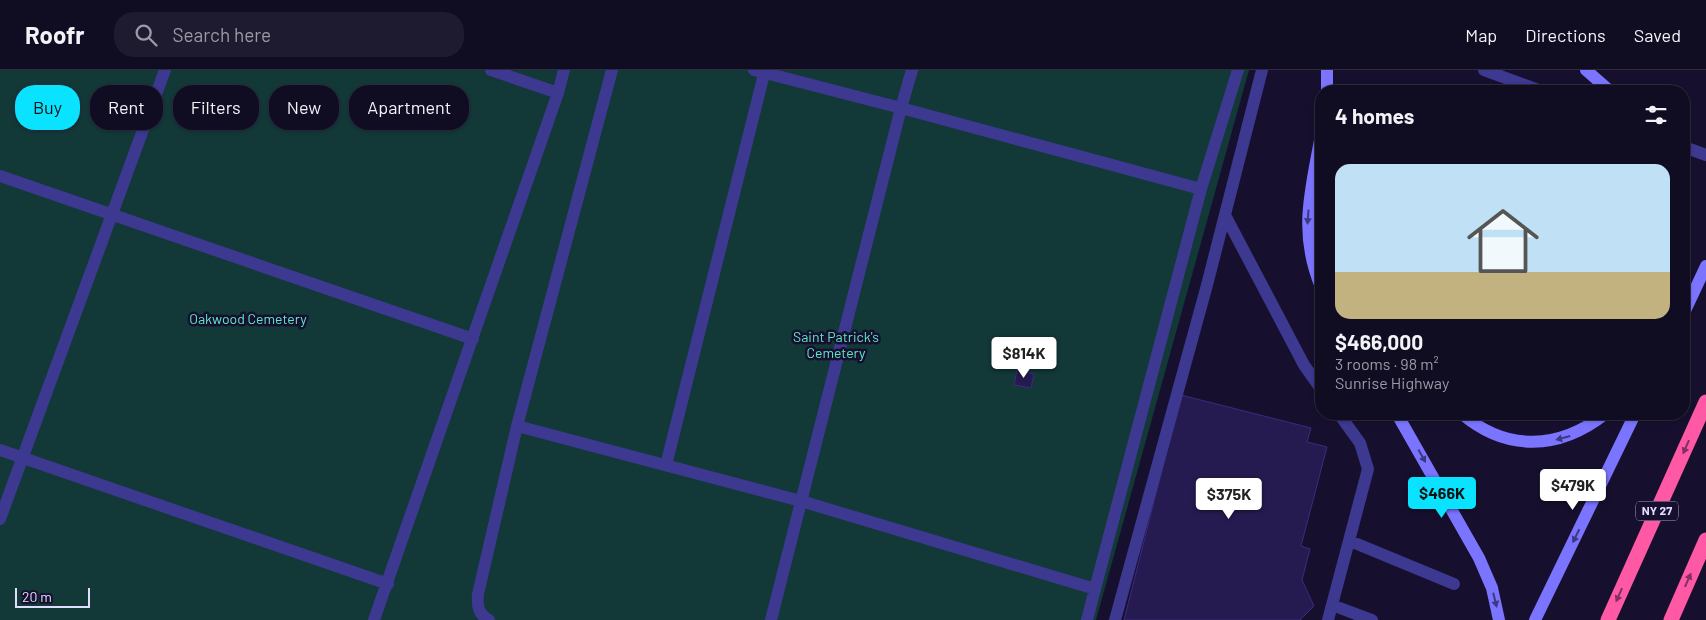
<!DOCTYPE html>
<html lang="en">
<head>
<meta charset="utf-8">
<style>
  body { margin:0; font-family:Barlow,sans-serif; background:#1e1a2f; color:#f1f3f6; height:100vh; display:flex; flex-direction:column; font-size:19px; white-space:nowrap }
  * { box-sizing:border-box; margin:0 }
  p { font-size:16px; color:#9c9ba5 }
  .icon { flex:none; width:28px; height:28px; fill:none; stroke:currentColor; stroke-width:2; stroke-linecap:round; stroke-linejoin:round }
  .map { position:relative; flex:1; overflow:hidden }
  .details { position:absolute; left:1315px; top:15px; width:375px; height:335px; display:flex; flex-direction:column; background:#100c22; border-radius:20px; box-shadow:0 1px 4px #0004,0 0 0 1px #302c40 }
  .details>* { flex:none }
  .guide { position:absolute; left:15px; top:15px; width:475px; height:45px; display:flex; gap:10px }
  .scale { position:absolute; left:15px; bottom:12px; width:75px; box-sizing:border-box; padding-left:5px; border:2px solid #e1ddff; border-top:0; font-size:14px; line-height:18px; white-space:nowrap; color:#e1ddff; -webkit-text-stroke:4px #16102e; paint-order:stroke }
  .price { position:absolute; translate:-50% -42px; padding:0 11px; border-radius:5px; background:#fff; color:#222; font-size:16px; line-height:32px; filter:drop-shadow(0 1px 2px #0008) }
  .price::after { content:''; position:absolute; left:50%; top:30px; width:15px; height:11px; margin-left:-8px; background:inherit; clip-path:polygon(0 0,100% 0,50% 100%) }
  .price.selected { background:#09e3ff; color:#111 }
  ul { padding:0; list-style:none }
  li { display:grid; align-content:center; gap:10px; height:265px; padding:0 20px }
  li span { display:grid; place-items:center; height:155px; border-radius:15px; color:#555 }
  li>.icon { margin-inline-start:auto }
  span .icon { width:90px; height:90px; fill:#fffc; stroke-width:1 }
  li b { font-size:21px }
  h2 { display:flex; justify-content:space-between; align-items:center; height:60px; padding:0 20px; font-size:21px }
  .tag { padding:0 18px; border-radius:20px; background:#100c22; box-shadow:0 1px 4px #0004,0 0 0 1px #302c40; font-size:18px; line-height:45px }
  .tag.selected { background:#09e3ff; color:#111 }
  header { display:flex; align-items:center; gap:30px; box-sizing:border-box; height:70px; padding:0 25px; background:#100c22; border-bottom:1px solid #302c40 }
  header strong { font-size:24px }
  nav { display:flex; gap:28px; margin-inline-start:auto; font-size:18px }
  .search { width:350px; height:45px; background:#1e1a2f; display:flex; align-items:center; gap:12px; box-sizing:border-box; padding:0 18px; border-radius:20px; color:#9c9ba5; font-size:19px }
  .map>svg:first-child { display:block }
  .green { fill:#123838 }
  .building { fill:#261b50; stroke:#3d2b7e }
  .lines { fill:none; stroke-linecap:round; stroke-linejoin:round }
  .service { stroke:#3d3890; stroke-width:12 }
  .tertiary { stroke:#3d3890; stroke-width:12 }
  .secondary { stroke:#7a74ff; stroke-width:12 }
  .motorway { stroke:#ff58a5; stroke-width:15 }
  .oneway { fill:#3e3882 }
  .oneway2 { fill:#7f3064 }
  .labels { text-anchor:middle; stroke-width:5; stroke-linejoin:round; paint-order:stroke }
  .shield { fill:#16102e; stroke:#a4a0c0; stroke-width:1 }
  .shield-label { font-size:12px; font-weight:bold; fill:#e1ddff }
  .park-label { font-size:14px; fill:#5fe9c8; stroke:#16102e }
</style>
</head>
<body>
<header>
<strong>Roofr</strong>
<div class="search"><svg class="icon" aria-label="search" viewBox="0 0 24 24"><circle cx="10" cy="10" r="6"/><path d="M15 15l6 6"/></svg>Search here</div>
<nav><a>Map</a><a>Directions</a><a>Saved</a></nav>
</header>
<div class="map">
<svg width="1706" height="550" viewBox="0 0 1706 550">
  <rect width="100%" height="100%" fill="#16102e"/>
  <path class="green" d="M0,0H1249L1096,550H0Z"/>
  <path class="building" d="M1017,300L1034,304L1031,318L1014,315Z
    M1181,325L1311,358L1307,372L1327,377L1301,476L1310,479L1302,510L1314,536L1300,550H1124Z"/>
  <g class="lines">
    <path class="service" d="M491,0L558,23
      M612,0L517,356L801,431L1095,519L1201,119
      M754,0L901,38L771,550
      M912,0L901,38L1201,119L1238,0
      M0,106L473,269
      M1225,145L1304,295L1321,319
      M0,380L388,514
      M666,395L765,0
      M0,449L165,0
      M1350,471L1454,514
      M1332,535L1372,550
      M374,550L558,23L564,0
      M489,550C478,544 477,536 478,524L517,356
      M1087,550L1095,519
      M1115,550L1207,215L1262,0
      M1328,550L1368,399L1360,373L1339,344"/>
    <path class="tertiary" d="M1484,0L1541,21
      M1684,77L1706,85"/>
    <path class="secondary" d="M1327,0V21
      M1586,0L1610,21
      M1321,65C1311,120 1298,162 1321,217
      M1684,243L1706,196
      M1397,344L1479,488L1492,518L1499,550
      M1462,344C1507,382 1559,380 1605,344
      M1535,550L1635,344"/>
    <path class="motorway" d="M1608,550L1706,332
      M1671,550L1706,470"/>
  </g>
  <defs><path id="oneway-solid" d="M-6-.8H1V-3.2L6.5 0L1 3.2V.8H-6Z" transform="scale(1.25)"/></defs>
  <g class="oneway">
    <use href="#oneway-solid" transform="translate(1308 147) rotate(94)"/>
    <use href="#oneway-solid" transform="translate(1563 368) rotate(165)"/>
    <use href="#oneway-solid" transform="translate(1422 386) rotate(61)"/>
    <use href="#oneway-solid" transform="translate(1576 466) rotate(116)"/>
    <use href="#oneway-solid" transform="translate(1495 530) rotate(76)"/>
  </g>
  <g class="oneway2">
    <use href="#oneway-solid" transform="translate(1686 377) rotate(114)"/>
    <use href="#oneway-solid" transform="translate(1688 510) rotate(-66)"/>
    <use href="#oneway-solid" transform="translate(1619 525) rotate(114)"/>
  </g>
  <g class="labels">
    <rect class="shield" x="1636" y="431.5" width="42" height="19" rx="4"/>
    <g class="shield-label">
      <text x="1657" y="445">NY 27</text>
    </g>
    <g class="park-label">
      <text x="248" y="254">Oakwood Cemetery</text>
      <text x="836" y="272">Saint Patrick's<tspan x="836" dy="16">Cemetery</tspan></text>
    </g>
  </g>
</svg>
<div class="scale">20 m</div>
<b class="price" style="left:1024px;top:309px">$814K</b>
<b class="price" style="left:1573px;top:441px">$479K</b>
<b class="price selected" style="left:1442px;top:449px">$466K</b>
<b class="price" style="left:1229px;top:450px">$375K</b>
<div class="guide">
<a class="tag selected">Buy</a>
<a class="tag">Rent</a>
<a class="tag">Filters</a>
<a class="tag">New</a>
<a class="tag">Apartment</a>
</div>
<section class="details">
<h2>4 homes<svg class="icon" aria-label="filters" viewBox="0 0 24 24"><path d="M4 7h16M4 17h16"/><circle cx="9" cy="7" r="2"/><circle cx="15" cy="17" r="2"/></svg></h2>
<ul>
<li><span style="background:linear-gradient(#bfe0f5 70%,#c2b280 0)"><svg class="icon" aria-label="home" viewBox="0 0 24 24"><path d="M3 11l9-7 9 7M6 9v11h12V9"/></svg></span><div><b>$466,000</b><p>3 rooms · 98 m²</p><p>Sunrise Highway</p></div></li>
</ul>
</section>
</div>
</body>
</html>
